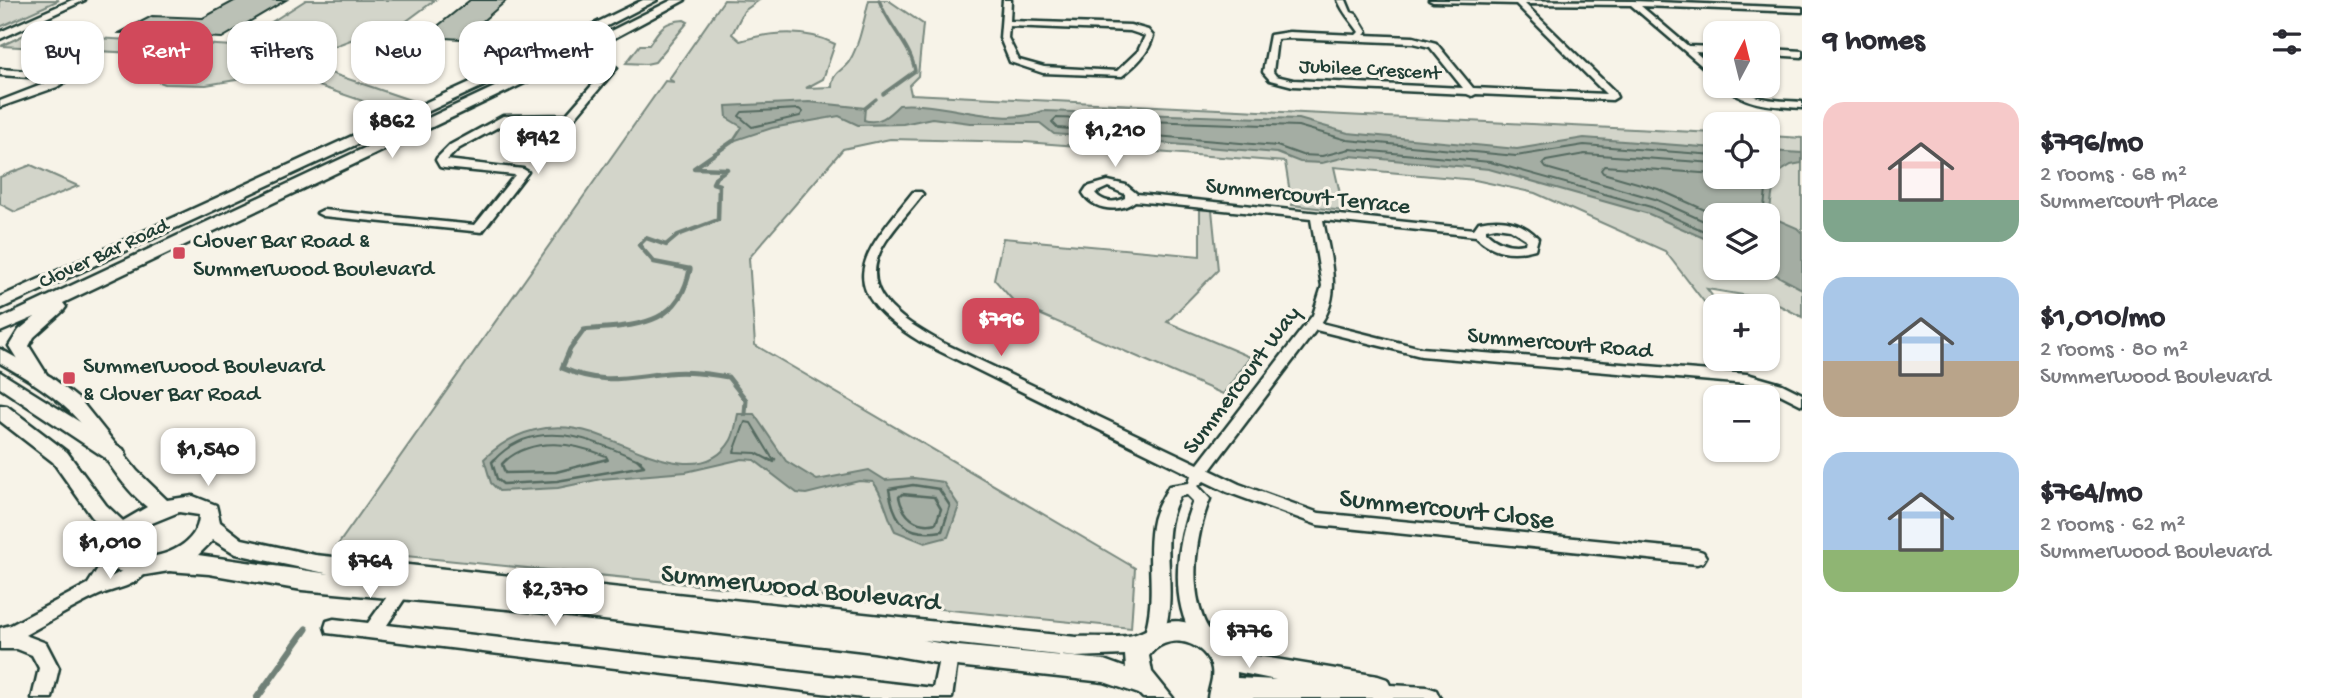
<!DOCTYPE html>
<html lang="en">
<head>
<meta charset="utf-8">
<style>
  body { margin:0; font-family:"Gochi Hand",sans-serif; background:#f2f2f3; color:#2b2b33; height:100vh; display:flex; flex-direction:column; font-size:26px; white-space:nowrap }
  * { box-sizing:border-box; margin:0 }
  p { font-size:23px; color:#7c7c81 }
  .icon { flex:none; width:38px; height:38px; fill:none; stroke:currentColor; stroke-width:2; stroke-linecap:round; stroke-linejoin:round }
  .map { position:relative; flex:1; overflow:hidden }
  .panel { display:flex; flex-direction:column; background:#fff; width:525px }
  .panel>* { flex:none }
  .banner { position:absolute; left:21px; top:21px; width:665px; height:63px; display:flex; gap:14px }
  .needle { width:46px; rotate:7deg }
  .controls { position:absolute; left:1703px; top:21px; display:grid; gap:14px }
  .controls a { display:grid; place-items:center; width:77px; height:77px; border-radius:14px; background:#fff; box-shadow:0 2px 5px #0004; font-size:35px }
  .price { position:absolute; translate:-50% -60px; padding:0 16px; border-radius:14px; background:#fff; color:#222; font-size:23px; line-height:46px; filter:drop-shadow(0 2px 4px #0008) }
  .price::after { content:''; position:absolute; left:50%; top:42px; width:21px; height:16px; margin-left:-10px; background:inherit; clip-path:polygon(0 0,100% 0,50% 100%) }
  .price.current { background:#d1495b; color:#fff }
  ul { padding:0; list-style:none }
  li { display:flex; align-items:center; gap:21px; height:175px; padding:0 21px }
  li span { display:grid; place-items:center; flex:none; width:196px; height:140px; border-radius:21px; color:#555 }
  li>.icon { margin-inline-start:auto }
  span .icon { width:84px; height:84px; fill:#fffc; stroke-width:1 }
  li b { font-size:30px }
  h2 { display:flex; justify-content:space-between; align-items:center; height:84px; padding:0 21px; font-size:30px }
  .pill { padding:0 24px; border-radius:21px; background:#fff; box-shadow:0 2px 5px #0004; font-size:24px; line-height:63px }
  .pill.current { background:#d1495b; color:#fff }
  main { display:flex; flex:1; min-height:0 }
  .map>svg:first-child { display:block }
  .green { fill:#d3d5ca; stroke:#79897f; stroke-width:2; fill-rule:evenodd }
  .water { fill:#a4ada3; stroke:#6f8077; stroke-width:2 }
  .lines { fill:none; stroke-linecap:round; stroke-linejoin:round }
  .shore-far1 { stroke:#546a60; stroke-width:2 }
  .shore { stroke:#546a60; stroke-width:2.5 }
  .stream-far3 { stroke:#6f8077; stroke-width:3.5 }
  .stream-far2 { stroke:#6f8077; stroke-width:4.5 }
  .stream-far1 { stroke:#6f8077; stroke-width:5 }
  .stream { stroke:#6f8077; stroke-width:7 }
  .building { fill:#bbc1b6; stroke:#1f3d34; stroke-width:2 }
  .minor-casing { stroke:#1f3d34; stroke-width:5 }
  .tertiary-casing { stroke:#1f3d34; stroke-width:5 }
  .secondary-casing { stroke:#1f3d34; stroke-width:5 }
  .minor { fill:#f7f3e8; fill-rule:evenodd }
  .tertiary { fill:#f7f3e8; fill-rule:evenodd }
  .secondary { fill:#f7f3e8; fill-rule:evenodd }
  .poi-dot { fill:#d1495b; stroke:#f7f3e8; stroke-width:2.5 }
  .labels { text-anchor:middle; stroke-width:6; stroke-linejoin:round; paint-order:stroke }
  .far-street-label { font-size:21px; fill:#1f3d34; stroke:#f7f3e8 }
  .street-label { font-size:24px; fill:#1f3d34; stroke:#f7f3e8 }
  .poi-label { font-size:24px; fill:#1f3d34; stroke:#f7f3e8; text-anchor:start }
  .near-street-label { font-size:28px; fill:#1f3d34; stroke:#f7f3e8 }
</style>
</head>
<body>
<main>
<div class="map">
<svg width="1802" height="698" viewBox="0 0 1802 698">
  <rect width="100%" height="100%" fill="#f7f3e8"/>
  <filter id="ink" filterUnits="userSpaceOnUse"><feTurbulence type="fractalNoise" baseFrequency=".0143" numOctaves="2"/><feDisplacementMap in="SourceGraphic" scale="14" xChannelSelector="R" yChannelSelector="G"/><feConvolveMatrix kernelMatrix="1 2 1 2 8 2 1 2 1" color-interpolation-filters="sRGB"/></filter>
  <g filter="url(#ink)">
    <path class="green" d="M0,0H59L0,27Z
      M306,0H435L389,34L369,33L295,61L410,100L389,110L272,70L242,79L206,85L165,84L141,75L145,62L153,54L1,46L26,34L234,46Z
      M724,0L758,1L744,11L732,34L740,41C771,32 807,29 835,44L823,79L806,88L832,87C832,71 844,71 850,60C860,43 864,19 869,0H888L923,24L918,76L909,85L911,94L1715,133V177H1768V136L1802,138V317L1767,299L1707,289L1720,306H1715V316L1665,251L1535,193L1475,180L1334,167L1344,211L1292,205L1285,162L1025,142L890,139L843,149L749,258L755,345L1135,568L1131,628L335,549L665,81L674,82L669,79ZM1715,215H1768V268H1715Z
      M684,20L688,22L655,62L646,64L626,63L640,45H649C659,29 664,21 684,20Z
      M31,165L78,186L15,212L0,204V177Z
      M1200,209L1212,210L1218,270L1167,322L1250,357L1223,394L1016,304L994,279L1003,238L1200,256Z"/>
    <path class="water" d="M809,102L865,108L864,120C879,125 889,115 899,105C944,101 1001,128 1043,111L1299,119L1348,133L1517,149L1584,138L1715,148V177H1768V151L1802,153V163L1791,165L1775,175L1769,216L1797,228L1802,233V289L1763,268H1768V215H1715V243L1649,214L1489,169L1350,156L1322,163L1300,162L1277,153L1054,134L1040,123H970L932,118L903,124L858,125L839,116L772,128L733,141L742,127L727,118L726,106Z
      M738,414H754L786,461L817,480L869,470L885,480L914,478L943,482L959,506L948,537L925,543L895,531C886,514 884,495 873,482L859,481L806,494L797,493L754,460L742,459L686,472L601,479L558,488L499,491L491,483L484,459C513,430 552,420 593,433C630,445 702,490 731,440C735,433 736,422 738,414Z"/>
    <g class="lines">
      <path class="shore-far1" d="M799,109L803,112L800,116L752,127L739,116L742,112Z
        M1715,155L1584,145L1516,156L1347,140L1298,126L1056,118L1052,122L1058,128L1277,146L1302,155L1322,156L1350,149L1490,162L1651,207L1715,236
        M1715,163L1585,154L1546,161L1543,164L1546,168L1655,199L1715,226
        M1715,174L1604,166L1601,170L1603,173L1658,189L1716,215
        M1763,215L1768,174L1780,163L1777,159L1768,158
        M493,461C536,414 593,440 641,461
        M505,461C534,436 574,443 606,456L608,460L605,461
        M771,461L756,453L734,452L745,422L751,423L774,461"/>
      <path class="shore" d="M495,459L492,462L497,479L503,484L557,481L644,466L637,459
        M507,459L502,464L505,473L556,472L607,459
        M768,459L774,462L775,459
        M913,485L939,489L950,506L942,531C907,537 894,523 889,489Z
        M902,494L934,497L941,509L936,523C916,528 903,516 899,497Z"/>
      <path class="stream-far3" d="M879,0C888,26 911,45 915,71L883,94
        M865,108L876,99"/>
      <path class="stream-far2" d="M690,271V269L654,262L639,245L646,238L666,245L678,235L718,220L719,185L713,183L716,177L727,169L694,168L733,141"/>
      <path class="stream-far1" d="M690,269C679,328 634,325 584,330L570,349L562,368C603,386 627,377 668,373C689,371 708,374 728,377L746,400L745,414"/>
      <path class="stream" d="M257,698L306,629"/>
    </g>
    <path class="building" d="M236,0H286L222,38L119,33L152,16L203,18Z
      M470,0H507L462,39L424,37Z"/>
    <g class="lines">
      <g class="minor-casing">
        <path id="minor" d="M1003,0H1011L1010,21L1130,25L1148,30L1153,36C1149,53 1136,65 1122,76L1043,73L1010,62L1000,38ZM1009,26L1130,31L1145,36L1138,51L1117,71L1044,67L1019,60L1008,38Z
          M1338,0H1346L1351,12L1356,14L1367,32L1364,35L1413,37L1436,43L1473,88L1606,94L1516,4L1433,2L1429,0L1633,1L1802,8V12L1641,6L1688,46L1715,47V53L1695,52L1715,69V77L1631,5L1525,4L1614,91L1617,97L1612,100L1476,94L1472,96L1467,94L1293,86L1270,80L1263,72L1270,35L1289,32L1356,35L1359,32C1351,20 1343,13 1338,0ZM1289,38L1413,43L1430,47L1463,88L1293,80L1276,76L1273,72L1277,39Z
          M1768,49L1802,51V57L1768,55Z
          M612,65L617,68L615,70L573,120L509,121L458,149L447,160L523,169L528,172L482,232L323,216L317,213L323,210L475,225L515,175L444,168L440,167L436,160L437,158L450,145L503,116L566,115L609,66Z
          M0,69L67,74L72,77L57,87L0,107V101L57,79L0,75Z
          M1724,86C1738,85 1748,95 1762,98C1775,101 1789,101 1802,102V108C1775,106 1745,106 1724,86Z
          M1108,181L1126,185L1137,194L1474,229L1479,222C1501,217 1522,221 1538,238L1535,249C1514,255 1492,253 1476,236L1323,220C1329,254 1343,293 1321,323L1421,348L1747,374L1782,384L1802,394V405L1772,390L1747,384L1421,356L1316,330L1210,470L1239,484L1319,513L1697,550L1703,552L1706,557L1703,562L1697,564L1318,525L1227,492L1204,481L1198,486L1210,499C1196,534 1189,581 1203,618C1206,627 1213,634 1217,642L1214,648C1203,652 1199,646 1193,637C1169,598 1177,541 1193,501L1187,495L1180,496C1154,541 1183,595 1160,642L1153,644L1146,642L1144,636C1157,597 1146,565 1152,526C1154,511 1162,499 1169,486L1189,483L1191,475L919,341C831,286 861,257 913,192H921L923,194C911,210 897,224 886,241C853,292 901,319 941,342L1198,464L1313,315L1322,286L1311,219L1135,201C1120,213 1094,211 1083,193L1087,187ZM1108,187L1125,194V198C1114,204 1102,202 1095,193ZM1496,227L1510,229L1526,239L1525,244C1510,247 1498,243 1486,232V229Z
          M116,547L122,549L125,554L111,577L140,561L146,563L149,568C139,587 114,588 97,596C73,607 49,622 25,635L46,643L59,668L52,698H32L39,668L32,655L17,649H0V628L11,625L88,584L110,549Z
          M400,585L406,587L409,592L387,625L933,688L941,649L948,647L955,649L958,655L952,698H863L327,633L325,627L327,621L334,619L368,623L394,587Z"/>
      </g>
      <g class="tertiary-casing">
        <path id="tertiary" d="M72,0H85L0,39V32Z
          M0,349L51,377L81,401L137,471L167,500L193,496L216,505L220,522L242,539L315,555L1076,637C1091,636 1124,639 1136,634C1154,627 1168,617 1188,623C1211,629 1224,645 1245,654L1378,676L1387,679L1390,685L1427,687L1436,690L1440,698H1208C1209,687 1215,677 1211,665C1201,638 1164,633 1149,656L1152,672L1173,698H1143L1139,694L1104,682L948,665L874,652L528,611L302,590L209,574L169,571L139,576L115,570L107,552L111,536L92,517L53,462L0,421V405L7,406L67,452L106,505L123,521L147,507C118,484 102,449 79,421C57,396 28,379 0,363ZM179,512L199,515C199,547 157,561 131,557L130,542L152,523ZM213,540L236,554L330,574L198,555ZM923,640L1076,657L1125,655L1126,668L1104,660L948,645ZM1237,672L1276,680L1237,678Z"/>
      </g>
      <g class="secondary-casing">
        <path id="secondary" d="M643,0H657L557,52L0,309V297L549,46Z
          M672,0H685L577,58L63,303L66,307L63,311L34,337L29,346L49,378L46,383H32L9,346L19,330L35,317L0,332V319L569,52Z
          M0,372L123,449L126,454L123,459L115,462L107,459L0,388Z"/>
      </g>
      <use href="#minor" class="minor"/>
      <use href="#tertiary" class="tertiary"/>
      <use href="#secondary" class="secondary"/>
    </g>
  </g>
  <g class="poi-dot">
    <rect x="172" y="246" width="14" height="14" rx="3.5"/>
    <rect x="62" y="371" width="14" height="14" rx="3.5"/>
  </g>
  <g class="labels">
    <g class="far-street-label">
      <text transform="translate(1370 68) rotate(3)" y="7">Jubilee Crescent</text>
      <text transform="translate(103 252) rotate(-25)" y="7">Clover Bar Road</text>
    </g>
    <g class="street-label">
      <text transform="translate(1308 194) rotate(6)" y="8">Summercourt Terrace</text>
      <text transform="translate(1560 341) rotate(5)" y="8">Summercourt Road</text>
      <text transform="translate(1240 379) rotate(-53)" y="8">Summercourt Way</text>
    </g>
    <g class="poi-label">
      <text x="193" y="247">Clover Bar Road &amp;<tspan x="193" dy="28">Summerwood Boulevard</tspan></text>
      <text x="83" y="372">Summerwood Boulevard<tspan x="83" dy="28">&amp; Clover Bar Road</tspan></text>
    </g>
    <g class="near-street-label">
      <text transform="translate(1447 506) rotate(6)" y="10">Summercourt Close</text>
      <text transform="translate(801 585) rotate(6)" y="10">Summerwood Boulevard</text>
    </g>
  </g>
</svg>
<div class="controls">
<a><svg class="needle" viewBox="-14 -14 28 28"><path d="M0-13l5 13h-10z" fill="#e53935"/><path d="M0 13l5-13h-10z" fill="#7c7c81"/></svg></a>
<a><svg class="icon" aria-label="locate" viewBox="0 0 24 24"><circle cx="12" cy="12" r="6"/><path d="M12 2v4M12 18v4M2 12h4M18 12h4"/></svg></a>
<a><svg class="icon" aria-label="layers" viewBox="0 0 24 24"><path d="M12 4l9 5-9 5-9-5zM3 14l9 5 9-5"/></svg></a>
<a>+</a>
<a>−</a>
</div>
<b class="price" style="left:392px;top:160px">$862</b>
<b class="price" style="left:1115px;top:169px">$1,210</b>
<b class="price" style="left:538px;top:176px">$942</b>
<b class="price current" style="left:1001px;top:358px">$796</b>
<b class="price" style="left:208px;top:488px">$1,540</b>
<b class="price" style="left:110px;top:581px">$1,010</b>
<b class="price" style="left:370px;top:600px">$764</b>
<b class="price" style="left:555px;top:628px">$2,370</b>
<b class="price" style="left:1249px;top:670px">$776</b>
<div class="banner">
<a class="pill">Buy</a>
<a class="pill current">Rent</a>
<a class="pill">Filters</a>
<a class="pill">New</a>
<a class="pill">Apartment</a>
</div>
</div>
<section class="panel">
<h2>9 homes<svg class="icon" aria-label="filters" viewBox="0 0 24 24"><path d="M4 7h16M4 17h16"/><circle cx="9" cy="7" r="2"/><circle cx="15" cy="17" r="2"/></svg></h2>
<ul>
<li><span style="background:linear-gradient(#f6c9c9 70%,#7fa58c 0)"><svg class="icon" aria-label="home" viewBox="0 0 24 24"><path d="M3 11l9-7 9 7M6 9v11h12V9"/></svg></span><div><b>$796/mo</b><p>2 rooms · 68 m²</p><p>Summercourt Place</p></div></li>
<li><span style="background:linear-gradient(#a9c7e8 60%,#b9a48a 0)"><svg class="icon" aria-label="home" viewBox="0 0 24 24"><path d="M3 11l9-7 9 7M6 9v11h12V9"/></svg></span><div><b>$1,010/mo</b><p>2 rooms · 80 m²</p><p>Summerwood Boulevard</p></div></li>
<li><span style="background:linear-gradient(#a9c7e8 70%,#8fb573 0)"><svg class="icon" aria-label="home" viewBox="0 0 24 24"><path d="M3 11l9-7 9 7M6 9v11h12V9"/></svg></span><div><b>$764/mo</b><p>2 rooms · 62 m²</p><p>Summerwood Boulevard</p></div></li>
</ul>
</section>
</main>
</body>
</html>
